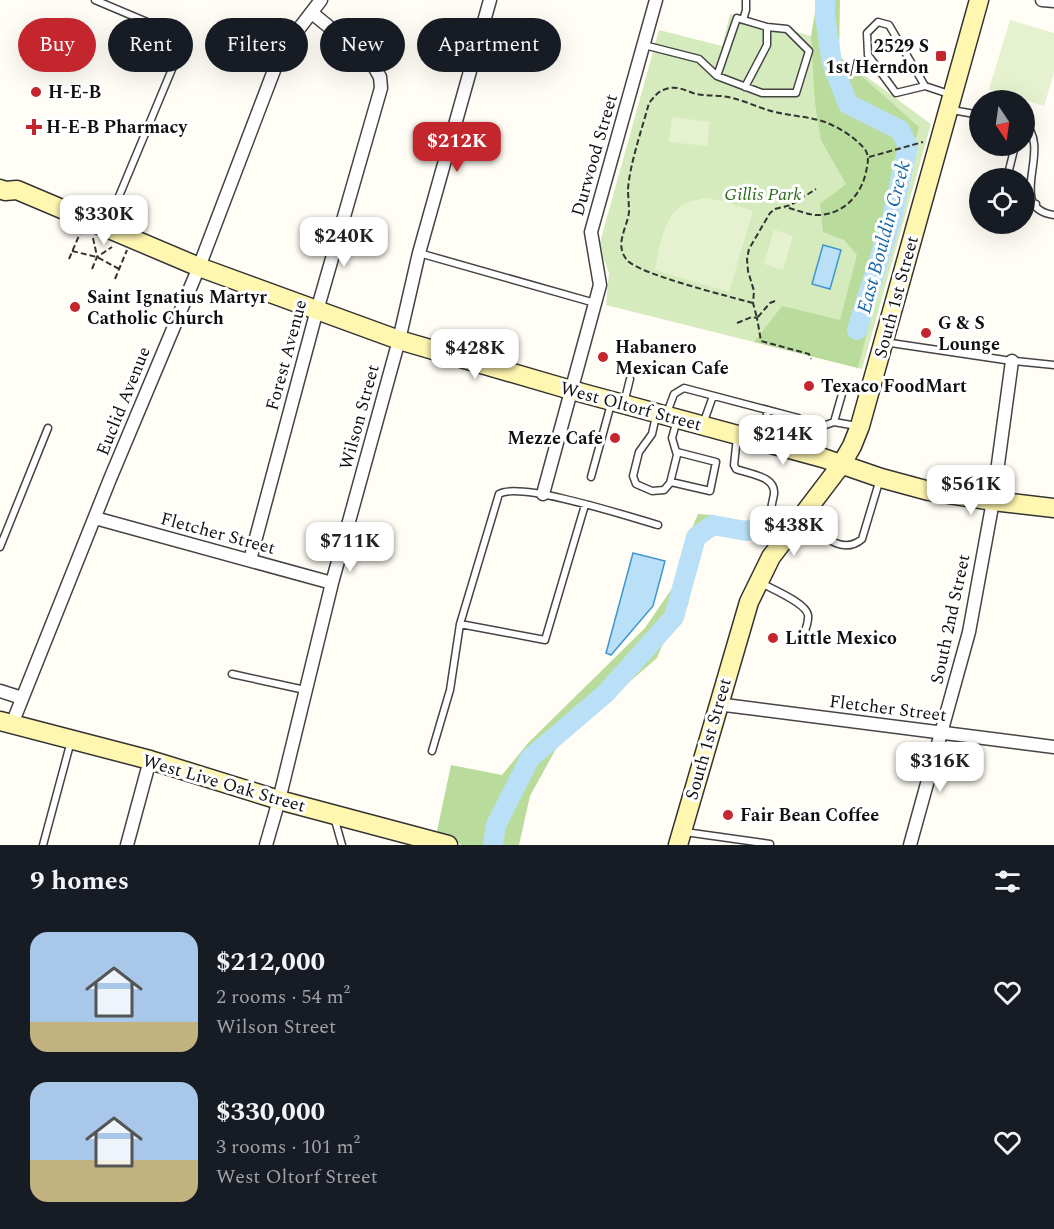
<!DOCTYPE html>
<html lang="en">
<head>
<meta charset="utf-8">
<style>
  body { margin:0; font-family:Spectral,serif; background:#242831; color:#f1f3f6; height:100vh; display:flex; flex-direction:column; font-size:22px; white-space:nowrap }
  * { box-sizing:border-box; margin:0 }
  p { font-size:20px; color:#9ea1a6 }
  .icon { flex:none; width:33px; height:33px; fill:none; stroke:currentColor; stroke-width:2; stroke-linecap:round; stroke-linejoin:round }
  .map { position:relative; height:845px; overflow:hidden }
  .sheet { display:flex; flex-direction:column; background:#171b24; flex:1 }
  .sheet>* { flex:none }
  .banner { position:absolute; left:18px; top:18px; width:600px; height:54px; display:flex; gap:12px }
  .needle { width:39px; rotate:167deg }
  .controls { position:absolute; left:969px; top:90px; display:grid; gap:12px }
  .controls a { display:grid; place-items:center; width:66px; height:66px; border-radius:50%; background:#171b24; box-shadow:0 6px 24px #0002; font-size:30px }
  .price { position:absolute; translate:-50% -51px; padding:0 14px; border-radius:12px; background:#fff; color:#222; font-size:20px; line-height:39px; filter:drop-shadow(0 2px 3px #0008) }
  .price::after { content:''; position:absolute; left:50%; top:36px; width:18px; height:14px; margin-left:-9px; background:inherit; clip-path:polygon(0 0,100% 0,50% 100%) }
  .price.current { background:#c4262e; color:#fff }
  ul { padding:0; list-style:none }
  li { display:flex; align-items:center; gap:18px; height:150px; padding:0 30px }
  li span { display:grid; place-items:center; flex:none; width:168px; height:120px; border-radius:18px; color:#555 }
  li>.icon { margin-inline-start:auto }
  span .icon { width:72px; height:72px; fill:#fffc; stroke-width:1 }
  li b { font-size:26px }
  h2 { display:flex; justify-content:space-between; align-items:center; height:72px; padding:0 30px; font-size:26px }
  .chip { padding:0 21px; border-radius:27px; background:#171b24; box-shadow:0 6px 24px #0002; font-size:21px; line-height:54px }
  .chip.current { background:#c4262e; color:#fff }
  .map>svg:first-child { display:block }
  .green { fill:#d5ebbd }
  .forest { fill:#b9dc9c }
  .pitch { fill:#e6f2cf }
  .water { fill:#b9e0f7; stroke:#3f96cf; stroke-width:1.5 }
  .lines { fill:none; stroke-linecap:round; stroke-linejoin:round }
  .river { stroke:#b9e0f7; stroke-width:20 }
  .lane-casing { stroke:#444; stroke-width:9 }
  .street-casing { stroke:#444; stroke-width:15 }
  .secondary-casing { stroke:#333; stroke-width:21 }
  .path { stroke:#333; stroke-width:2; stroke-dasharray:6 3; stroke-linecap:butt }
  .lane { stroke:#fff; stroke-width:6 }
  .street { stroke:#fff; stroke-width:12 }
  .secondary { stroke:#fff6b0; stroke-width:18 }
  .poi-dot { fill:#c4262e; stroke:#fff; stroke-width:2 }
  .labels { text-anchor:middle; stroke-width:6; stroke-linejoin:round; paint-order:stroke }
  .poi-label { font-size:18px; font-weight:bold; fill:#111; stroke:#fff; text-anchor:start }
  .street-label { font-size:18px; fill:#111; stroke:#fff }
  .park-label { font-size:18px; font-style:italic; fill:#2f6b1f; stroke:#fff }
  .water-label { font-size:20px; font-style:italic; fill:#1768a6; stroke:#fff }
</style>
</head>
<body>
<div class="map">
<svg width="1054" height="845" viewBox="0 0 1054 845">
  <rect width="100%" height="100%" fill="#fffdf5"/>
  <path class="green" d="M730,14L811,36L931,124L862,369L606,305L609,273L599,246L659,30L722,46Z"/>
  <path class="forest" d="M817,0H840L839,56L919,127L858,368L754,342L782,306L840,320L857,255L844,240L823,232L820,204L846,184L821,140L815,103L811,36Z
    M698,514L713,515L754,524L741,533C725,530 710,526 700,541L688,605L671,624L657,658L574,730L557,747L530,796L519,845H462L437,831L451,765L502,775L528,743L645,628L675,584L690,533Z"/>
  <path class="pitch" d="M1010,20L1054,33V73L1044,106L989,89Z
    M672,117L710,122L707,146L669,142Z
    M705,198L723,201L753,211L729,292L655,270C660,247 663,214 686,203C692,200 699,200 705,198Z
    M774,230L793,236L783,270L764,264Z"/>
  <path class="water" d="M823,245L841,250L830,289L812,284Z
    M633,553L665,561L653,606L611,655L606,653Z"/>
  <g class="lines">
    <path class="river" d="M825,0V16L832,63L848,104L900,130L908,146L892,218L857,330
      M493,845L496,825L530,758L606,693L674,617L696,537L713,525L746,531L757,528"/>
    <g class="lane-casing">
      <path id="lane" d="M95,0L185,38L117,201
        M743,20L746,10V0
        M644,45L699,59L717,76L762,93H796L809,51L787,29L767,27V45L745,87
        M717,76L737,18L767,27
        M925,86L896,93L868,55L867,33L878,22L889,25L925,86L952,95
        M952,110L980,115
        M1024,123C1054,149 1004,208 1054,215
        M1007,178L1015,146
        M1024,203L1036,204
        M419,253L595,303
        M884,342L1005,360L1054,365
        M624,403L630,379
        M667,413L674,394L684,388L798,418L812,430L834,422L844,387L866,392
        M656,416L652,434L639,452L633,476L636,484L652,491L664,490L670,483L677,455L672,438L677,420
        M834,422L857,426
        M703,424L713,396
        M737,437L734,465L736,469C749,474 776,476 774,494C773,501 770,507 772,513L794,526
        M761,439L768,410
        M807,450L812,430
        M591,477L611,404
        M671,482L710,491L716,462L677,452
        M802,520C820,532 841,557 862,539L880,479
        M0,547L48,428
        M761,583C772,589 806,603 808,615C809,623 805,631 802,638
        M460,624L545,640L585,505
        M232,674L305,690
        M432,751L450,690L460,624L499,494C520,481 630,517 658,525
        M334,817L342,845
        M685,832L770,844
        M43,845L71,741"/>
    </g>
    <g class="street-casing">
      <path id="street" d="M1042,0L1054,1
        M543,494L600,285L591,232L656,0
        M95,518L332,583
        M250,560L314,321L381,88L380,77L371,61L312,13
        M0,691L22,698
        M717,704L1054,747
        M12,724L110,479L199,267L281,52L321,0
        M127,845L150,760
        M266,845L279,800L332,583L399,340L419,253L490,0
        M910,845L969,632L993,501L1012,361"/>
    </g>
    <g class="secondary-casing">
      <path id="secondary" d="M0,189L5,191L17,190L199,267L399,340L571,390L823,458L881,478L929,491L993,501L1054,508
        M0,721L150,760L279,800L448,845
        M678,845L749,602L771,557L841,465L852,446L860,426L979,0"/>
    </g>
    <path class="path" d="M869,157L923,142
      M93,238L97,256
      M72,251L97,257L119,269
      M69,259L81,231
      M92,269L97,257L112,247
      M115,279L127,250
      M775,301L770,303L757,318L753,303L754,291L748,271L747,259L749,249L770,213L775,209L791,205L816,189
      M753,303C731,297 638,274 627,260C614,245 627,228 629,212C629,204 628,196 628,189C630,163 642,129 649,103C654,97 658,91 666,89C677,85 686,91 696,94C707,96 718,95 728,97C743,100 757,107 771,111C789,116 807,116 825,122C838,127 853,136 863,147C870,154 868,163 866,172C861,196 842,216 815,215C805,214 795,209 784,207
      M737,323L752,317L757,318L761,341L809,354L811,359"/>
    <use href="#lane" class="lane"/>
    <use href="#street" class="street"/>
    <use href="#secondary" class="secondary"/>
  </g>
  <g class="poi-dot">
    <rect x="935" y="50" width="12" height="12" rx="3"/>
    <circle cx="36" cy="92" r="6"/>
    <path d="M31 118h6v6h6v6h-6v6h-6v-6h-6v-6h6z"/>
    <circle cx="75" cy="307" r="6"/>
    <circle cx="926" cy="333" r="6"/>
    <circle cx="603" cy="357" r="6"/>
    <circle cx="809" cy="386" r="6"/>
    <circle cx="615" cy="438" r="6"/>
    <circle cx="773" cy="638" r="6"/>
    <circle cx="728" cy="815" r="6"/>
  </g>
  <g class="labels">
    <g class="poi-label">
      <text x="929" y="52" text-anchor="end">2529 S<tspan x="929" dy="21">1st/Herndon</tspan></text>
      <text x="48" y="98">H-E-B</text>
      <text x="46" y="133">H-E-B Pharmacy</text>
      <text x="87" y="303">Saint Ignatius Martyr<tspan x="87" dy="21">Catholic Church</tspan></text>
      <text x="938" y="329">G &amp; S<tspan x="938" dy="21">Lounge</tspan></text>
      <text x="615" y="353">Habanero<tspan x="615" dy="21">Mexican Cafe</tspan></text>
      <text x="821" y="392">Texaco FoodMart</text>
      <text x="603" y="444" text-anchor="end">Mezze Cafe</text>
      <text x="785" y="644">Little Mexico</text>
      <text x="740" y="821">Fair Bean Coffee</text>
    </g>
    <g class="street-label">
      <text transform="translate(594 155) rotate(-74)" y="6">Durwood Street</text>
      <text transform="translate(896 297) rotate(-75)" y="6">South 1st Street</text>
      <text transform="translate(286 355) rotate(-75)" y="6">Forest Avenue</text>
      <text transform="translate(123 401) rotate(-68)" y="6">Euclid Avenue</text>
      <text transform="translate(631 406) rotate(15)" y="6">West Oltorf Street</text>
      <text transform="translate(359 417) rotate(-75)" y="6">Wilson Street</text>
      <text transform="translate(218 533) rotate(15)" y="6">Fletcher Street</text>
      <text transform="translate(950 619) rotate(-78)" y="6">South 2nd Street</text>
      <text transform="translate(888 708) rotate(7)" y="6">Fletcher Street</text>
      <text transform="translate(708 739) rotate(-74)" y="6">South 1st Street</text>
      <text transform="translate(224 783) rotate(16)" y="6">West Live Oak Street</text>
    </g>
    <g class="park-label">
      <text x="763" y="200">Gillis Park</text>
    </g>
    <g class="water-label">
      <text transform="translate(883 237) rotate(-75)" y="7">East Bouldin Creek</text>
    </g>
  </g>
</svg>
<div class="controls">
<a><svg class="needle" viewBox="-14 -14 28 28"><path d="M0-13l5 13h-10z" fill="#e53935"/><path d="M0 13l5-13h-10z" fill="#9ea1a6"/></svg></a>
<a><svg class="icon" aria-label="locate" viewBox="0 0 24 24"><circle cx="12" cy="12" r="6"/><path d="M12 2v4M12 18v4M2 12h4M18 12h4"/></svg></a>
</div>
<b class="price current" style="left:457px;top:173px">$212K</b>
<b class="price" style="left:104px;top:246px">$330K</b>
<b class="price" style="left:344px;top:268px">$240K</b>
<b class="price" style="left:475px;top:380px">$428K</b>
<b class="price" style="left:783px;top:466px">$214K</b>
<b class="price" style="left:971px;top:516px">$561K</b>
<b class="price" style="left:794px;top:557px">$438K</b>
<b class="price" style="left:350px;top:573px">$711K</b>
<b class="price" style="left:940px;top:793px">$316K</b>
<div class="banner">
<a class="chip current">Buy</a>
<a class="chip">Rent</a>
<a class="chip">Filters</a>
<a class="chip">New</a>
<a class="chip">Apartment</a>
</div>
</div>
<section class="sheet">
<h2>9 homes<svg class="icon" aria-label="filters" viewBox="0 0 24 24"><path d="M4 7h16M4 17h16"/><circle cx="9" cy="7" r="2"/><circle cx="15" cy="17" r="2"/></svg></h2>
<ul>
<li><span style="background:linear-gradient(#a9c7e8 75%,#c2b280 0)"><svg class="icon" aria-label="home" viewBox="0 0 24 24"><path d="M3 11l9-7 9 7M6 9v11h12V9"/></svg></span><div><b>$212,000</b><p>2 rooms · 54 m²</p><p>Wilson Street</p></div><svg class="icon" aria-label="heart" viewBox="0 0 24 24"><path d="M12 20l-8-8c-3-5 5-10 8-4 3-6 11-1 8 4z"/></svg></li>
<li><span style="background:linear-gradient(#a9c7e8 65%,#c2b280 0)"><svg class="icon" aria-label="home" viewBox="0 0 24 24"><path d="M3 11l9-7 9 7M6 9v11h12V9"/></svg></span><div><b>$330,000</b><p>3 rooms · 101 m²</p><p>West Oltorf Street</p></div><svg class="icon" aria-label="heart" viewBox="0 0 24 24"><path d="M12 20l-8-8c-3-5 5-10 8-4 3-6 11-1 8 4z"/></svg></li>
</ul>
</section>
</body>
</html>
